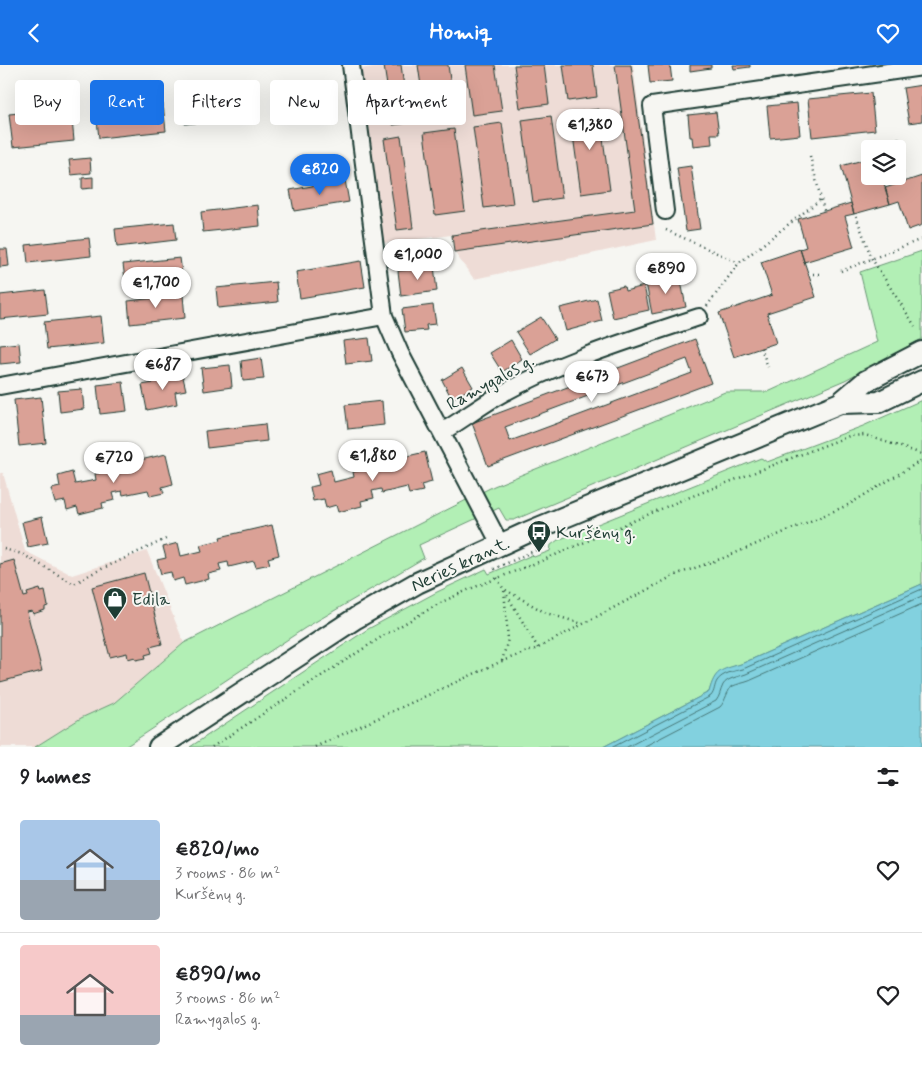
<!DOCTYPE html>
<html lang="en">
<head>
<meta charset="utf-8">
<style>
  body { margin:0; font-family:Mynerve,sans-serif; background:#f6f6f6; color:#202124; height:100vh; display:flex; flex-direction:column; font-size:19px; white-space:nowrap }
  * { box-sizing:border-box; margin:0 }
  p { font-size:16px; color:#757577 }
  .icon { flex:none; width:28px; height:28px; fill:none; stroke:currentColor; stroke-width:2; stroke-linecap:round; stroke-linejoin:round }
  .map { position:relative; height:682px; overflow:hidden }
  .side { display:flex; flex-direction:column; background:#fff; flex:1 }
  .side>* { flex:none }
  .hud { position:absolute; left:15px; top:15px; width:500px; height:45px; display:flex; gap:10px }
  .tools { position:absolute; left:861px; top:75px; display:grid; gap:10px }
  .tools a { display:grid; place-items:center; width:45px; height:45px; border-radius:5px; background:#fff; box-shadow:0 5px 20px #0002; font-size:25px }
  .price { position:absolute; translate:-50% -42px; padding:0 11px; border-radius:18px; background:#fff; color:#222; font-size:16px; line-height:32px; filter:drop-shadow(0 1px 2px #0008) }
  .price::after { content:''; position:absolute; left:50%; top:30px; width:15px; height:11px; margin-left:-8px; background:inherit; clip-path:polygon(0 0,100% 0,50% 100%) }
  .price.on { background:#1a73e8; color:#fff }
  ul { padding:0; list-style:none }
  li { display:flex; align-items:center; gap:15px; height:125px; padding:0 20px }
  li+li { border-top:1px solid #e0e0e0 }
  li span { display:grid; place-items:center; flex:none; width:140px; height:100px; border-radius:5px; color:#555 }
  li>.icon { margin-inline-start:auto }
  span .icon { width:60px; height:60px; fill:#fffc; stroke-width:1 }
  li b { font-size:21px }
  h2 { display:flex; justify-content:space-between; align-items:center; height:60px; padding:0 20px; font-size:21px }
  .tag { padding:0 18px; border-radius:5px; background:#fff; box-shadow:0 5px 20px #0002; font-size:18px; line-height:45px }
  .tag.on { background:#1a73e8; color:#fff }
  header { display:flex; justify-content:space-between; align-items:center; height:65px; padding:0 20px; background:#1a73e8; color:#fff; font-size:22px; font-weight:800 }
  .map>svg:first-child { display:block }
  .built { fill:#eedcd6 }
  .green { fill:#b2efb5; stroke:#689674 }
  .water { fill:#82d1df; stroke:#5a969b }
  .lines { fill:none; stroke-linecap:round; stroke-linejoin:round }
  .shore { stroke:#477878; stroke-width:1 }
  .building { fill:#daa196; stroke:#1f3d34; fill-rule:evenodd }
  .minor-casing { stroke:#1f3d34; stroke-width:20 }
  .major-casing { stroke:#1f3d34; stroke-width:24 }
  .path { stroke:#1f3d34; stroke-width:2.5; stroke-dasharray:1 4; stroke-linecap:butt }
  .minor { stroke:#f6f6f2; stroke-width:16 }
  .major { stroke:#f6f6f2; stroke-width:20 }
  .labels { text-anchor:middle; stroke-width:4; stroke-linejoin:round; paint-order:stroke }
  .street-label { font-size:18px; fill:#1f3d34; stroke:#f6f6f2 }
  .poi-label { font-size:18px; fill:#1f3d34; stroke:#f6f6f2; text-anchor:start }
</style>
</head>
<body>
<header><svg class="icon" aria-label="back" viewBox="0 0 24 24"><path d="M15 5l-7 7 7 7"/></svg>Homiq<svg class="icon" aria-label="heart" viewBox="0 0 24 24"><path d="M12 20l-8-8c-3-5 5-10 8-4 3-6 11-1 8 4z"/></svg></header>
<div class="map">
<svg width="922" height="682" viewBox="0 0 922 682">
  <rect width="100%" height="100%" fill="#f6f6f2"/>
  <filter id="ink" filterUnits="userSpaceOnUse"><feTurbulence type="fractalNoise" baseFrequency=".02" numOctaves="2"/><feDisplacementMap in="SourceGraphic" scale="10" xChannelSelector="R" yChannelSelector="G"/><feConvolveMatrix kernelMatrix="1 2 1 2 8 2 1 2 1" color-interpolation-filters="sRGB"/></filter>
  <g filter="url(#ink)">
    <path class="built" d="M386,0H633L656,175L474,214L454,187L452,170L382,178L360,4Z
      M0,408H3L25,486L72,510L147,486L184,578L114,638L81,653L35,682H0Z"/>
    <path class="green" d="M922,186V274L845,315L514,455H506L499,443L419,480L424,493L305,563L125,682H35L81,653L114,638L184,578L494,421L725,327H768L877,277L860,207Z
      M922,335V519L741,599C722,605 715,606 709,627L603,682H190L368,564L437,527L486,504L489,509L532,490L534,492L550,486L551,480L558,475L761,393L767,397L863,361Z"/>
    <path class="water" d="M922,519V682H603L709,627C715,605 720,605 741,599Z"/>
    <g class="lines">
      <path class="shore" d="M613,682L711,631C715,626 714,621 717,616C722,608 735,606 743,604L922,524
        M627,682L716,636C720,631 720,626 723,620C727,613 738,612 746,609L922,531
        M643,682L720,642C726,636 727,624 733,621C737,619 744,618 749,616L922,539"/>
    </g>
    <path class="building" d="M401,0L409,58L393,60L384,1Z
      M418,0H448L455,52L426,56Z
      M465,0H495L502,46L472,50Z
      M514,0H544L549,39L520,43Z
      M563,0H593L597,32L568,36Z
      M615,0H631L653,159L454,187L452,170L635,145Z
      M648,0H670L672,16L650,18Z
      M690,0H711V3L690,6Z
      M733,0H750V2L734,4Z
      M325,20L327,44L275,50L273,26Z
      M922,20V56L909,58L903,23Z
      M238,27L241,53L185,59L182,34Z
      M871,28L875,65L812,72L808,34Z
      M797,38L800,70L770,73L767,41Z
      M163,39L166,66L99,73L96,46Z
      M71,43L74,76L13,82L9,49Z
      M599,44L610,125L581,129L570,48Z
      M716,47L719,69H711L712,79L693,81L692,72H690L688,50Z
      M551,51L562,133L533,137L522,55Z
      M502,58L513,139L484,143L473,62Z
      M454,64L465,146L435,150L424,68Z
      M401,71L413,163L397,165L384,74Z
      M90,93L91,108L71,110L69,95Z
      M870,93V111H882L890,139L854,149L841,101Z
      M691,101L700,164L686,166L677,103Z
      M922,111V160L908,165L899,136L890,139L885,123Z
      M93,112V123L82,124V113Z
      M345,115L349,137L294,146L290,125Z
      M851,138L854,149L845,151L854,182L804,197L800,184L806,182L798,154Z
      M258,140L260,161L203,167L201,147Z
      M174,158L176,175L117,182L115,164Z
      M89,173L91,191L28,198L26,180Z
      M0,184H7L9,201L0,202Z
      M800,184L816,232L767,248L776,278L734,292L719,248L772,230L761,197Z
      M180,193L183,215L126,222L123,199Z
      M361,196L365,222L300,233L296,207Z
      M434,201L437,226L401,231L398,206Z
      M680,211L686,242L652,249L646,218Z
      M276,217L278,237L218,243L216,223Z
      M624,221L625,226L644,221L649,245L613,253L607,225Z
      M45,225L48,249L0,254V230Z
      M183,230L185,253L130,259L128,236Z
      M597,234L602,256L566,266L560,243Z
      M433,240L436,259L426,260L427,265L405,267L402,244Z
      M101,251L104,278L47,284L44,257Z
      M541,252L555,274L530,289L516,267Z
      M369,273L372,296L346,299L343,276Z
      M695,274L711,318L488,401L472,358ZM687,294L692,308L510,376L505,362Z
      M511,275L522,294L502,307L490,288Z
      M19,278L21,297L0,299V280Z
      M261,293L264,314L243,316L241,296Z
      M230,300L232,322L204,326L201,303Z
      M462,303L473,322L452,334L442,315Z
      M182,308L186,325L175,327L177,339L147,345L142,320L153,318L152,314Z
      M123,317L127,346L100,349L97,320Z
      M82,324L84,344L60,347L58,326Z
      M41,332L46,378L19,381L14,335Z
      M382,336L384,360L348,364L345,340Z
      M265,359L267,376L207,383L205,366Z
      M425,387L432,417L421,420L423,426L409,429L407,422L382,428L381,424L372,426L374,433L361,436L362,441L338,447L336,440L326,443L324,434L313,436L310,422L319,420L316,409L331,405L334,417L354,412L353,407L374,402L373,399Z
      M166,389L173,419L162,422L164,428L150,431L148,425L123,430L122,426L113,428L115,435L102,438L103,443L79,449L77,442L67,445L65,436L55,438L51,424L60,422L58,411L72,407L75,419L96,415L95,409L115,404V401Z
      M42,452L48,478L28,482L22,457Z
      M272,460L279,490L268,493L270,499L256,502L254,496L229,502L228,497L219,499L221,506L208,509L209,514L185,520L183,513L173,516L171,507L161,509L157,495L166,493L163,482L178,478L181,491L202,486L200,480L221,475L220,472Z
      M14,495L24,532L28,531L27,528L40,524L41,527L45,526L48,541L45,542V545L33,549L32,546L27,547L42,606L0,617V499Z
      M144,508L162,579L150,582L152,588L145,590L146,593L136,595L135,592L128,594L127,588L110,592L92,522Z"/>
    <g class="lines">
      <g class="minor-casing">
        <path id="minor" d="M351,0L384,251L400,288L500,479
          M665,146L652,41L922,2
          M0,321L384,251
          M442,367C460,356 478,343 496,332C560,296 630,275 699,252"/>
      </g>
      <g class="major-casing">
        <path id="major" d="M840,338L879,337L922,316
          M159,682L356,553L417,518L526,468L840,338L866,316L922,287"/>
      </g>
      <path class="path" d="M810,91L824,146
        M898,110L903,108L898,71
        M883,115L893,111
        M856,151L872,194L915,261
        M666,165L739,198
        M841,206L922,174
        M808,209H823
        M707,241L739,198L821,134
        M761,283L768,302
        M4,484L22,489L74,519L91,509L168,473
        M494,504L547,480
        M497,513L538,583
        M502,596L508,574L504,524L546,548L583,559
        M212,682L386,569L442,537L470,524L546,494L677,437L849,371L865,370L922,389
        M315,682L502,596L538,583L675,510L726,492L848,440L922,395"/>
      <use href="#minor" class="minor"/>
      <use href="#major" class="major"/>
    </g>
  </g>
  <defs>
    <g id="bus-pin" transform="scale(1.25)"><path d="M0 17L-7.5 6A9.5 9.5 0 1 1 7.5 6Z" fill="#1f3d34" stroke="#f6f6f2"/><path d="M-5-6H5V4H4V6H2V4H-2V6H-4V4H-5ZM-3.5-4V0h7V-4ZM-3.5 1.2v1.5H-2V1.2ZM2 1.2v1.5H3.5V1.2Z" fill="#fff"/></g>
    <g id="shop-pin" transform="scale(1.25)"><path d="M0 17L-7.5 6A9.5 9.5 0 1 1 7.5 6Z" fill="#1f3d34" stroke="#f6f6f2"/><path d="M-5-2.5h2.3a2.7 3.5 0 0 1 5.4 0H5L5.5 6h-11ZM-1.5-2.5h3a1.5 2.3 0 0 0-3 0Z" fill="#fff"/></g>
  </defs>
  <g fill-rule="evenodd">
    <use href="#bus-pin" x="539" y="467"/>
    <use href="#shop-pin" x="115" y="534"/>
  </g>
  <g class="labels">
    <g class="street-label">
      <text transform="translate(490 317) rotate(-29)" y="6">Ramygalos g.</text>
      <text transform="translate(460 499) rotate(-25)" y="6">Neries krant.</text>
    </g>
    <g class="poi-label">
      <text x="556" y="473">Kuršėnų g.</text>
      <text x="132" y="540">Edila</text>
    </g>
  </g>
</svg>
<div class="tools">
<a><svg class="icon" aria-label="layers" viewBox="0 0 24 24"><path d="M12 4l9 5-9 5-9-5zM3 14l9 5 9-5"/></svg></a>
</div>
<b class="price" style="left:590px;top:86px">€1,380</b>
<b class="price on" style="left:320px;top:131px">€820</b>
<b class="price" style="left:418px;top:216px">€1,000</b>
<b class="price" style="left:666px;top:230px">€890</b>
<b class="price" style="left:156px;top:244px">€1,700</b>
<b class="price" style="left:163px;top:326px">€687</b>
<b class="price" style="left:592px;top:338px">€673</b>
<b class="price" style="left:373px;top:417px">€1,880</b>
<b class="price" style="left:114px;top:419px">€720</b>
<div class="hud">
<a class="tag">Buy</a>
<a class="tag on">Rent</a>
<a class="tag">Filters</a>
<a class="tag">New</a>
<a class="tag">Apartment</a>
</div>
</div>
<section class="side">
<h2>9 homes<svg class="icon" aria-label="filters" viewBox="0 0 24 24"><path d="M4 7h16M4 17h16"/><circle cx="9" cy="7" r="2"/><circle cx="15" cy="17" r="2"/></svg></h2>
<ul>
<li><span style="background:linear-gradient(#a9c7e8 60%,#9aa5b1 0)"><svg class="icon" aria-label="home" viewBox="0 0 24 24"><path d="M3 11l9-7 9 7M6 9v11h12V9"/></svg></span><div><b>€820/mo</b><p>3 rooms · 86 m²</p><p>Kuršėnų g.</p></div><svg class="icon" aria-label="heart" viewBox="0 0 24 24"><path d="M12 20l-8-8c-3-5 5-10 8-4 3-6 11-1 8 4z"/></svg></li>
<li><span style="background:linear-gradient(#f6c9c9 70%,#9aa5b1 0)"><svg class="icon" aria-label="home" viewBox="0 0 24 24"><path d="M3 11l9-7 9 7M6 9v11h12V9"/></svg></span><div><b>€890/mo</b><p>3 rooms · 86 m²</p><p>Ramygalos g.</p></div><svg class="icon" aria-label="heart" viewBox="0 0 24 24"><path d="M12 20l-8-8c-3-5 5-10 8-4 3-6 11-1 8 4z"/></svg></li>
</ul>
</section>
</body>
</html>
